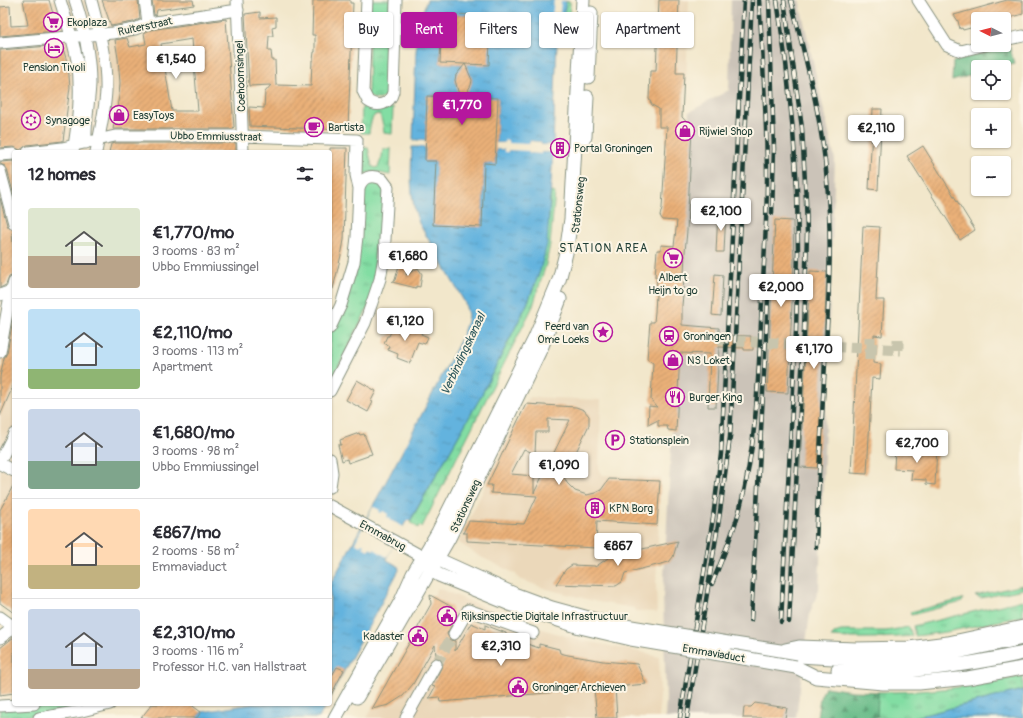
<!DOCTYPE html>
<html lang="en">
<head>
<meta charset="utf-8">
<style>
  body { margin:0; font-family:Pangolin,sans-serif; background:#f7f7f7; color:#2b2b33; height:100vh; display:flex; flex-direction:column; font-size:15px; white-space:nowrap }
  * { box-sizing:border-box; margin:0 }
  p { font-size:13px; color:#7c7c81 }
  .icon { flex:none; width:22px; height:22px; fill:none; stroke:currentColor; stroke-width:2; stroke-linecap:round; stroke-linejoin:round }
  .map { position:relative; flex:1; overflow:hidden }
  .sheet { position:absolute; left:12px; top:150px; width:320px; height:556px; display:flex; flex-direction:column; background:#fff; border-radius:4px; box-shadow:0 1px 3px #0004 }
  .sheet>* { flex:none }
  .guide { position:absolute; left:344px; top:12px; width:380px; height:36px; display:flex; gap:8px }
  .needle { width:26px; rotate:276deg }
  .buttons { position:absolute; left:971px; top:12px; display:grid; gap:8px }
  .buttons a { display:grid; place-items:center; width:40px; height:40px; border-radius:4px; background:#fff; box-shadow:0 1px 3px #0004; font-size:20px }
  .price { position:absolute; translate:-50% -34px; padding:0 9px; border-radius:4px; background:#fff; color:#222; font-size:13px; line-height:26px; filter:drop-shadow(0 1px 2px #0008) }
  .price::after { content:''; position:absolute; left:50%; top:24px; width:12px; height:9px; margin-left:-6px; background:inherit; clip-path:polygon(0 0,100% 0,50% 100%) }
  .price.active { background:#b5179e; color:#fff }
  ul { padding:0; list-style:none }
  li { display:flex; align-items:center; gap:12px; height:100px; padding:0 16px }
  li+li { border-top:1px solid #e1e1e2 }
  li span { display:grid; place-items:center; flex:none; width:112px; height:80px; border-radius:4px; color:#555 }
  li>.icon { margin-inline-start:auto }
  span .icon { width:48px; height:48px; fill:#fffc; stroke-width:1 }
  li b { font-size:17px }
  h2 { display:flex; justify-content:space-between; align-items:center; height:48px; padding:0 16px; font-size:17px }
  .pill { padding:0 14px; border-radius:4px; background:#fff; box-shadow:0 1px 3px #0004; font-size:14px; line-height:36px }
  .pill.active { background:#b5179e; color:#fff }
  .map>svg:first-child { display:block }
  .built { fill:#ebd8ba }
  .railway { fill:#cbc3b8 }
  .grass { fill:url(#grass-tufts); stroke:#508d6c }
  .forest { fill:url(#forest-firs); stroke:#447c5e }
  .water { fill:url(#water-ripples); stroke:#427889 }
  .pier { fill:#f2e7cb }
  .building { fill:url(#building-hatch); fill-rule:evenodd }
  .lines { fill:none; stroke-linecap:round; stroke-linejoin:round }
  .minor-tunnel { stroke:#c8c5ad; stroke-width:11; stroke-dasharray:11 5.5; stroke-linecap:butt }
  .minor-casing { stroke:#889280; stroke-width:13 }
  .major-casing { stroke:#889280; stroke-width:15 }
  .minor { stroke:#fff; stroke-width:11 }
  .major { stroke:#fff; stroke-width:13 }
  .rail-casing { stroke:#1f3d34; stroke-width:4.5 }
  .rail { stroke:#fcf5e5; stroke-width:3; stroke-dasharray:9; stroke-linecap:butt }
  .major-bridge-casing { stroke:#889280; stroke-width:15; stroke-linecap:butt }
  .major-bridge { stroke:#fff; stroke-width:13 }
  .labels { text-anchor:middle; stroke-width:4; stroke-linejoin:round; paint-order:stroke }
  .poi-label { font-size:11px; fill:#1f3d34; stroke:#fcf5e5; text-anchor:start }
  .street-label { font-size:11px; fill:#1f3d34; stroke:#fcf5e5 }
  .neighbourhood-label { font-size:12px; letter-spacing:1px; fill:#1f3d34; stroke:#fcf5e5 }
  .water-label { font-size:12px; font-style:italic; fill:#305a5e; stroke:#fcf5e5 }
</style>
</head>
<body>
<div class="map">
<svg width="1023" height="718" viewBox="0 0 1023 718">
  <defs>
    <pattern id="grass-tufts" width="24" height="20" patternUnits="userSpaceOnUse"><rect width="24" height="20" fill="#82dda3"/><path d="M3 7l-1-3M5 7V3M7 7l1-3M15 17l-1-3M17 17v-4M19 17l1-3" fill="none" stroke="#6ab486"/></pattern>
    <pattern id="forest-firs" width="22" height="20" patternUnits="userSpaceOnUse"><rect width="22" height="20" fill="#69bc89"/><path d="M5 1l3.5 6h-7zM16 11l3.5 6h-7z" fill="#569a71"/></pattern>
    <pattern id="water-ripples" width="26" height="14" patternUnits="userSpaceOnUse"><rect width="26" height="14" fill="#64b3de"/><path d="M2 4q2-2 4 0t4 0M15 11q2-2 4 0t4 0" fill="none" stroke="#5293b5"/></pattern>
    <pattern id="building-hatch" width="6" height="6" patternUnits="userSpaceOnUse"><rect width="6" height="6" fill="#eab078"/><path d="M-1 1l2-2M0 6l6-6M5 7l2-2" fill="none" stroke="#bd9063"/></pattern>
  </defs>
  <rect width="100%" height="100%" fill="#fcf5e5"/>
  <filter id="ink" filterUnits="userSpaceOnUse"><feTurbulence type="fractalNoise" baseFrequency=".025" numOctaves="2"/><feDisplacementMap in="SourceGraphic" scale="8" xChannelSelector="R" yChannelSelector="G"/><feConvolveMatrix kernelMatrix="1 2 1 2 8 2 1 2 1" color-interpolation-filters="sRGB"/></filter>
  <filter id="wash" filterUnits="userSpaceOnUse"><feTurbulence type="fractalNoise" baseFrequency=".012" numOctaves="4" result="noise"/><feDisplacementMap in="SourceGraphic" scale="16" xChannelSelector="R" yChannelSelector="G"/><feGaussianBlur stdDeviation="0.9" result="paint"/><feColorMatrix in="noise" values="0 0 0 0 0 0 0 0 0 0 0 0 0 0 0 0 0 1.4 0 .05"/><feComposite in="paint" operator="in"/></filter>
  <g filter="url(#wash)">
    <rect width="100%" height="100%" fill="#f2e7cb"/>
    <path class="built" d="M28,0H125L149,85L136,152H38L44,81Z
      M655,0H689L685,117L661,112L649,102Z
      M14,342V514L0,505V375Z
      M529,397L601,400L599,471L602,475L661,478L656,584L657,614L655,612L636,611L634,608L598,602L547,589L519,579L516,574L479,556L458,542Z
      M438,588L505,616L552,632L584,641L651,654V655L659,657L660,692L659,718H367Z"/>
    <path class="railway" d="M731,0H799L835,160L819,589L810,613L796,718H665L666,698L663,597L689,112L729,90Z"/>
    <path class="grass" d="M370,0H393L390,92L381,99H374L368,95Z
      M566,1L570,2L569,24L562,23Z
      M362,107L377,110L393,108L392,134L384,133L383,125L380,115L377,114C371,116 370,126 369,133H361Z
      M360,148H368L372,166L375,168L378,167L382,157L383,149H391L390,175L375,172L359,174Z
      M371,182H377L384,187V234L371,301L330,384V334L336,324L365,185Z
      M551,192L555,193L550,244L546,264L533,306L422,527L419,526L418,528L410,522L480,398L527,304L540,271L549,218Z
      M1023,585V589L981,598L975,596Z
      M963,599L962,602L911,615L910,612Z
      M1023,600V616L946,632L915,636L913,626Z
      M909,627L912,636C884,638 858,639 831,637L835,633L841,631H886Z
      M1023,676V690L912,718H877L878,692C927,693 975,686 1023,676Z
      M50,704H99C66,710 34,718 0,716V708L38,707Z"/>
    <path class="forest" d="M1010,47L1014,64L1001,67H978V73L952,81L953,62L964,58Z
      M825,687L852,691L878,692L877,718H817L820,698Z"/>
    <path class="water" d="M427,0H566L563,22L557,42L553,145H541V142L530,141L529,153H541V152H553L547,244L540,271L527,304L480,398L410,521L408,520L405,523L387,557V560L398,566L399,570L330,697V585L402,452L461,339L467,321L468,315L465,303L419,223C409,198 411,173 412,147H425V161L444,162L482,227L484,178L462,177L476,163L495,164L496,149H504L508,152V140L504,143H496L498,98L471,102V96L466,95V91C473,85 474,77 467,71V64L490,15L442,14L440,63L462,64V71C450,81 457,83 461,95H455L454,102L447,96H427L426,140H413L416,51L419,22Z
      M1023,690V718H912Z
      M252,704H326L319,718H197L202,712Z"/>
    <path class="pier" d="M554,0H568V1H561L559,23L564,24V26H558L557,34H552L551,41H549Z
      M505,140H508V143L529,144L530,141L541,142V145H553V147H541L539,144L532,143L531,151L539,152L541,150H553V152H541V154L529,153V151L508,150V152H504V149H496V147L506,148V144L496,145V143H504Z
      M374,507L380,510L379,512L381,513L383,511L388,514L387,517L391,518L390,520L404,527L387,557L374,549L373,550L370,548L368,550L363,547L364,545L362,544L360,546L355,543L372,508Z"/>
    <g id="blocks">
      <path class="building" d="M23,0H49L58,31L0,36V7L10,6L11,26L28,25Z
        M102,0H138L140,19L133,22L111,26Z
        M152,0H193L194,5L157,10L156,15H154Z
        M313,0H350V3H353L348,128L345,130L250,126L249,107L264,108L265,92L271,85L249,86L245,14L260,12V18L276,17V26L272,27L273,36H269L268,51H271L272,60H275L276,85L311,86L312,60H313L314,52H315V35H312Z
        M659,0H679L676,73H684L682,117L692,128L687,231L685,252L683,296L682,305V325L719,328V335L751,336V342H753V350H744V348L719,347L716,407H708L710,354L680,353L676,431L668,430L667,426H658V420L648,425L649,406L657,407L651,400L653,363L647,359L650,322H654L655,312L657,277H655L657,250H661V245L674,246L677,221L663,220L660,216L662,208L667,127H659V109L652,105L649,99L650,71H656Z
        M1007,0L1023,1V14L1006,19H978V26L963,30L962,28L960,29L958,21L954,15Z
        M442,14L491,15L489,65L465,64L472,80L471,85L465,95H471V97L498,98L495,164L484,163L482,227L433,225L436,161H425L427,96L455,97V95H459L455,80L456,75L465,64L440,63Z
        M226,19L234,127L232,129H113L119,96L120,83L118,58L115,40L127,38L130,47L146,44L144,33L150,30ZM192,39L198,111H172L161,44Z
        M62,45L68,65L70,87L63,141L27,145L20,150L14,147L0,148V50Z
        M873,109H882L878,190L869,189Z
        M116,143H236V152H109L111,144Z
        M923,146L975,230L960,240L907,156Z
        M330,148H347L344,240L342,251L333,289H330Z
        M14,161V196L7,169L5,166L0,164V162Z
        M0,198L7,225L9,228L14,230V233H12L14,254L13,266L14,275L9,277L6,285L0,288Z
        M718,211H726L724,252H716Z
        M775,220L793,221L794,260L788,393L767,392Z
        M863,226L880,227L876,300H884L882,336L874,335L873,363L881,364L880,379L872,378L867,474L851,473Z
        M400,262L408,264L406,275L418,268L422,274L420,287L416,286V288L392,282L395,280Z
        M810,271L827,272L818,468L800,467Z
        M715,274L723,275L721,316L712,315Z
        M14,313V384L0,416V377L4,358L7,353Z
        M394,325L401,328L402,325L414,329L415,326L423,330L421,334L428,337L425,344L418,342L410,363L397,358L398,354L388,350L389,346L384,343L387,336H389Z
        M357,380L376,391L371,401L373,402L368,412L346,400Z
        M526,404L576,407L584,410L589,416V425L564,477L567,483L575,491L587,495L595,493L601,490L609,479L660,481L657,525L597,521L596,548L467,541V533H463L469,521L524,524L537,496L491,493L492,485H487ZM548,419L570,420L534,493V476L511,474L524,449L535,454L536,432H548Z
        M359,433L360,435L364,434L372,454L368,455V456L348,463L347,459L342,461L338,445H341L340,440Z
        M895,447L911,448V452L928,453V447L937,448L935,485L926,484V480L911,479L912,470L894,469Z
        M14,484V613L0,603V510Z
        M678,541L673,557L669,562L625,573L622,582L616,586L556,584L566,569L572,565L595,566V567L611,556Z
        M430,595L452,607L453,622L447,634L450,640L455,641V651L471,623L485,629V625L506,633V637L539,648V644L559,649L560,653L568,655L603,661L637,664L646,684L615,687L617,718H597L594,689L440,702L439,697L429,698L435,687L432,686L443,664L442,660L436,657L435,645L413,684L403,696L389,705L372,709L431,604Z
        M14,637V693L0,695V648Z
        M337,667L344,670L330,697V679Z
        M755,703L787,708L785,718H743L744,707H751Z
        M152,704H190L201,712L197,718H141Z"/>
    </g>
  </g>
  <g filter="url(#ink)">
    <use href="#blocks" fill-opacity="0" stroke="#889280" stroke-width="1"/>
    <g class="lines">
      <path class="minor-tunnel" d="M718,340L901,350
        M898,350V338
        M870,360V337
        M436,664L454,634"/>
      <g class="minor-casing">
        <path id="minor" d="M60,0C66,20 73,39 77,60C82,90 78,122 73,152
          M75,0C84,27 90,56 90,84C89,104 85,123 86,143
          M91,0C99,30 107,60 106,91C105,111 100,132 96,152
          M145,0L148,23
          M237,0L243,152
          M367,0L363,91L368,101C378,108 390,104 393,92L396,0
          M918,0L947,45L961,51L985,45
          M1004,40L1023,36
          M0,43L113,33L135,29L148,23L238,10
          M28,152L62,148L115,136H243L357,140L356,175L359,188L357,237L354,262L341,305L330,328
          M0,155L14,154
          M0,171L14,223
          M0,295L11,291L14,292
          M0,352L9,301L14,282
          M330,391L365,323L380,279L384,257L388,187L382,179C371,174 362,177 359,188
          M330,459L332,473L330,487
          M0,461L14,434
          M0,464L14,471
          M330,506L423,557
          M0,617L11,625
          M454,634L468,610L533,633
          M0,638L8,632L11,625L14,624
          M0,706L34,704
          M39,718L82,711L110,704
          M406,718L436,664"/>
      </g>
      <g class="major-casing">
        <path id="major" d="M588,77L591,13
          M585,137L587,97
          M429,558L437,559L514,594
          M427,563L431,570L439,575L510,604
          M728,643L780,651L799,656L833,658L883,659L911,658L943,655L1023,638
          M785,650L799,647L856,649L909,648L948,643L1023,627
          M796,667L816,677L883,683H919L968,678L1023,668
          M838,670C901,675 962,666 1023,653
          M357,697L449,538L542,346L560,299
          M335,718L401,601L413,574L438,532L535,338L559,280L566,253L571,219L583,0"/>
      </g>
      <use href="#minor" class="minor"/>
      <use href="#major" class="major"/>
      <g class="rail-casing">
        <path id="rail" d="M769,0L774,149L772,213
          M777,0L786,63L793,131L797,189L798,251L796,331L781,622
          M784,0L802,128L806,200L807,234L804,332L789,622
          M791,0C806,61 822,118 827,181C832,237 829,292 826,347C822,414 818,481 816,547
          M712,584C722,559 733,534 740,508C756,447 758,384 761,322C763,274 767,226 767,178C767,118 763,59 759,0
          M751,620L769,279
          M680,718L713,518L721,454L744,0
          M687,718L719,519L730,437L752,0"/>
      </g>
      <use href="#rail" class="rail"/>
      <g class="major-bridge-casing">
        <path id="major-bridge" d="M514,594L552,608L607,623L728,643
          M510,604L580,627L631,639L796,667"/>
      </g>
      <use href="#major-bridge" class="major-bridge"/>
    </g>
  </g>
  <defs>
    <g id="supermarket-ring" transform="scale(1)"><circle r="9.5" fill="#fcf5e5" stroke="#b5179e" stroke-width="1.5"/><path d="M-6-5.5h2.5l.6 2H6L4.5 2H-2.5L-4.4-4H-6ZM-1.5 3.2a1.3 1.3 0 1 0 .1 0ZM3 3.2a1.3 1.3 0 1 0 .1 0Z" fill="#b5179e"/></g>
    <g id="hotel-ring" transform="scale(1)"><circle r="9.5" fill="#fcf5e5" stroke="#b5179e" stroke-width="1.5"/><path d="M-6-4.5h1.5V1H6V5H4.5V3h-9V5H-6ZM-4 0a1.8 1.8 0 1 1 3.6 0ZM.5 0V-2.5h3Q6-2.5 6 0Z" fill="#b5179e"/></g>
    <g id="shop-ring" transform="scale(1)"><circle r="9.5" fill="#fcf5e5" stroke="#b5179e" stroke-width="1.5"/><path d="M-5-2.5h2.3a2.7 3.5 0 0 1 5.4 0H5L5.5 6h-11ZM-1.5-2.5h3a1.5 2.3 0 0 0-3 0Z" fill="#b5179e"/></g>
    <g id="synagogue-ring" transform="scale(1)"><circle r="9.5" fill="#fcf5e5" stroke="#b5179e" stroke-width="1.5"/><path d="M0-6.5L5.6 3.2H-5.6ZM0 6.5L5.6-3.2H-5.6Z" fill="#b5179e"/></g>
    <g id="cafe-ring" transform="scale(1)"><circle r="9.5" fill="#fcf5e5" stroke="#b5179e" stroke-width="1.5"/><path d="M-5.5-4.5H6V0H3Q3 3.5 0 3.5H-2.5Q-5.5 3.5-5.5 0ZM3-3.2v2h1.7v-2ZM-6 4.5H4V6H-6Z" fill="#b5179e"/></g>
    <g id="building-ring" transform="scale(1)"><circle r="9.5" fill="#fcf5e5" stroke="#b5179e" stroke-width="1.5"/><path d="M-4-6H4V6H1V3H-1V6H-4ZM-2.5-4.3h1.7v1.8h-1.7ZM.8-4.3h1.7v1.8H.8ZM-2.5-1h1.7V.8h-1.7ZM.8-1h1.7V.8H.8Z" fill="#b5179e"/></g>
    <g id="sight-ring" transform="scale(1)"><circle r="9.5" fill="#fcf5e5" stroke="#b5179e" stroke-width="1.5"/><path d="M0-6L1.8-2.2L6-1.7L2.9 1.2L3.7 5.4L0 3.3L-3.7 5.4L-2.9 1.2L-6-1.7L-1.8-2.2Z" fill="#b5179e"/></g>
    <g id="station-ring" transform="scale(1)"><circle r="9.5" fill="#fcf5e5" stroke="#b5179e" stroke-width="1.5"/><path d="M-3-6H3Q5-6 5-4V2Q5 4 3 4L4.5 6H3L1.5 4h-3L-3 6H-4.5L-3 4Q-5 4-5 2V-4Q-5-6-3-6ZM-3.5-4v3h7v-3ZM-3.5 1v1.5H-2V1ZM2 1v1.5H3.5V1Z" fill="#b5179e"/></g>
    <g id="restaurant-ring" transform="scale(1)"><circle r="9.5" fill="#fcf5e5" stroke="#b5179e" stroke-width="1.5"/><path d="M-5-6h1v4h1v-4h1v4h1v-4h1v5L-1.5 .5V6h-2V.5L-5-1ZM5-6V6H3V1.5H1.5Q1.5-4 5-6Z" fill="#b5179e"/></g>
    <g id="parking-ring" transform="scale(1)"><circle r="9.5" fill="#fcf5e5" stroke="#b5179e" stroke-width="1.5"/><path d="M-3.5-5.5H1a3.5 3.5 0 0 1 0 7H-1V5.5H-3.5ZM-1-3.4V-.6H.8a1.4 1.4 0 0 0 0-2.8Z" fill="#b5179e"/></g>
    <g id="civic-ring" transform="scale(1)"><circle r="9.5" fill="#fcf5e5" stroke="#b5179e" stroke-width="1.5"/><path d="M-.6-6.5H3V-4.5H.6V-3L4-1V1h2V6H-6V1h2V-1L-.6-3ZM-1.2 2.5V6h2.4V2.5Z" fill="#b5179e"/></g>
  </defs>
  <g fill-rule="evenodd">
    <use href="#supermarket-ring" x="53" y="22"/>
    <use href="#hotel-ring" x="54" y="48"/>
    <use href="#shop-ring" x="119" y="115"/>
    <use href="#synagogue-ring" x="31" y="120"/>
    <use href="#cafe-ring" x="314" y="127"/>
    <use href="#shop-ring" x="685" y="131"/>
    <use href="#building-ring" x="560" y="148"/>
    <use href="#supermarket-ring" x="673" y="258"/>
    <use href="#sight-ring" x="603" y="332"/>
    <use href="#station-ring" x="669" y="336"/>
    <use href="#shop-ring" x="673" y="360"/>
    <use href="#restaurant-ring" x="675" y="397"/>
    <use href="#parking-ring" x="615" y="440"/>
    <use href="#building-ring" x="595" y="508"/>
    <use href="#civic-ring" x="447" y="616"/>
    <use href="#civic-ring" x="418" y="636"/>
    <use href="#civic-ring" x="518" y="687"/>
  </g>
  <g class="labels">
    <g class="poi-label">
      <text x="67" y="26">Ekoplaza</text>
      <text x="54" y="71" text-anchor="middle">Pension Tivoli</text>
      <text x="133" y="119">EasyToys</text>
      <text x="45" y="124">Synagoge</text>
      <text x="328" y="131">Bartista</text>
      <text x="699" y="135">Rijwiel Shop</text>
      <text x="574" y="152">Portal Groningen</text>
      <text x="673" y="281" text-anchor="middle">Albert<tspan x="673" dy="13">Heijn to go</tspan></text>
      <text x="589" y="330" text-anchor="end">Peerd van<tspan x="589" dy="13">Ome Loeks</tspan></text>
      <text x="683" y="340">Groningen</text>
      <text x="687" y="364">NS Loket</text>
      <text x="689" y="401">Burger King</text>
      <text x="629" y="444">Stationsplein</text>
      <text x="609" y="512">KPN Borg</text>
      <text x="461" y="620">Rijksinspectie Digitale Infrastructuur</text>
      <text x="404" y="640" text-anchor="end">Kadaster</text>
      <text x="532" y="691">Groninger Archieven</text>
    </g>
    <g class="street-label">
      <text transform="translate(145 26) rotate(-12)" y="4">Ruiterstraat</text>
      <text transform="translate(240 76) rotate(-92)" y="4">Coehoornsingel</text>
      <text transform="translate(216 136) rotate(1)" y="4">Ubbo Emmiusstraat</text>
      <text transform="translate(578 205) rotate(-84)" y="4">Stationsweg</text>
      <text transform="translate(465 506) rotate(-65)" y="4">Stationsweg</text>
      <text transform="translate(383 535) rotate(29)" y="4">Emmabrug</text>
      <text transform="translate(714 653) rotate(10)" y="4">Emmaviaduct</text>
    </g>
    <g class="neighbourhood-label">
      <text x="604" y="252">STATION AREA</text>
    </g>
    <g class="water-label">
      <text transform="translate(463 354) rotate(-65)" y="4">Verbindingskanaal</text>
    </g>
  </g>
</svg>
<div class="buttons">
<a><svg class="needle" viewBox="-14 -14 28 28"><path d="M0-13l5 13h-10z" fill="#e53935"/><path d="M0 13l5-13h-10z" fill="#7c7c81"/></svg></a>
<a><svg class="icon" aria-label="locate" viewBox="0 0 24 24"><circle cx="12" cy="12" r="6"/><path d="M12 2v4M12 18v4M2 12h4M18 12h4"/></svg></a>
<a>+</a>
<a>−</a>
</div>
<b class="price" style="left:176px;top:80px">€1,540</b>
<b class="price active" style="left:462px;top:126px">€1,770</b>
<b class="price" style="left:876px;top:149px">€2,110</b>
<b class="price" style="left:721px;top:232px">€2,100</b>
<b class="price" style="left:408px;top:277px">€1,680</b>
<b class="price" style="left:781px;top:308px">€2,000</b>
<b class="price" style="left:405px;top:342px">€1,120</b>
<b class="price" style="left:814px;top:370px">€1,170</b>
<b class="price" style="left:917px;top:464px">€2,700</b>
<b class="price" style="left:559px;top:486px">€1,090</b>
<b class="price" style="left:618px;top:567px">€867</b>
<b class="price" style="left:501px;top:667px">€2,310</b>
<div class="guide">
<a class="pill">Buy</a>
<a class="pill active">Rent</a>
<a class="pill">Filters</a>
<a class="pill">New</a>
<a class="pill">Apartment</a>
</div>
<section class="sheet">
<h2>12 homes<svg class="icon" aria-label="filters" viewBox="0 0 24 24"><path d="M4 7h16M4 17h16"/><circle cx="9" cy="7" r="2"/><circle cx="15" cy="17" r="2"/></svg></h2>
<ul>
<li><span style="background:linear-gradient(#dfe7d0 60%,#b9a48a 0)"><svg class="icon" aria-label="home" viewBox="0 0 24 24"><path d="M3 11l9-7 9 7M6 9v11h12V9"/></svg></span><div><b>€1,770/mo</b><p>3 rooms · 83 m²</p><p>Ubbo Emmiussingel</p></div></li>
<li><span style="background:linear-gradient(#bfe0f5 75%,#8fb573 0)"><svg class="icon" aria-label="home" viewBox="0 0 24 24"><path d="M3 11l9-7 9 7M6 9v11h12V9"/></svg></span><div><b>€2,110/mo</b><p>3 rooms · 113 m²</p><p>Apartment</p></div></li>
<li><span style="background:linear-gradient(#c9d6e8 65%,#7fa58c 0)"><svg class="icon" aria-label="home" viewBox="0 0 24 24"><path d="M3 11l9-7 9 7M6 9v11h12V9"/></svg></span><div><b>€1,680/mo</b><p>3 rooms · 98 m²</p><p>Ubbo Emmiussingel</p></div></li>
<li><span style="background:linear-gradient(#ffd9b3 70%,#c2b280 0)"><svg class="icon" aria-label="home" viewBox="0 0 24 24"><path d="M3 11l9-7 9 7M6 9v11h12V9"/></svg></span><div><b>€867/mo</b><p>2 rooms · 58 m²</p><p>Emmaviaduct</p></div></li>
<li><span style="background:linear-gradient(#c9d6e8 75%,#b9a48a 0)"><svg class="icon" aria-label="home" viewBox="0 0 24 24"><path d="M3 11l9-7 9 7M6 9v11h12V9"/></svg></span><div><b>€2,310/mo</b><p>3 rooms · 116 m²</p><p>Professor H.C. van Hallstraat</p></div></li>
</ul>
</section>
</div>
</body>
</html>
